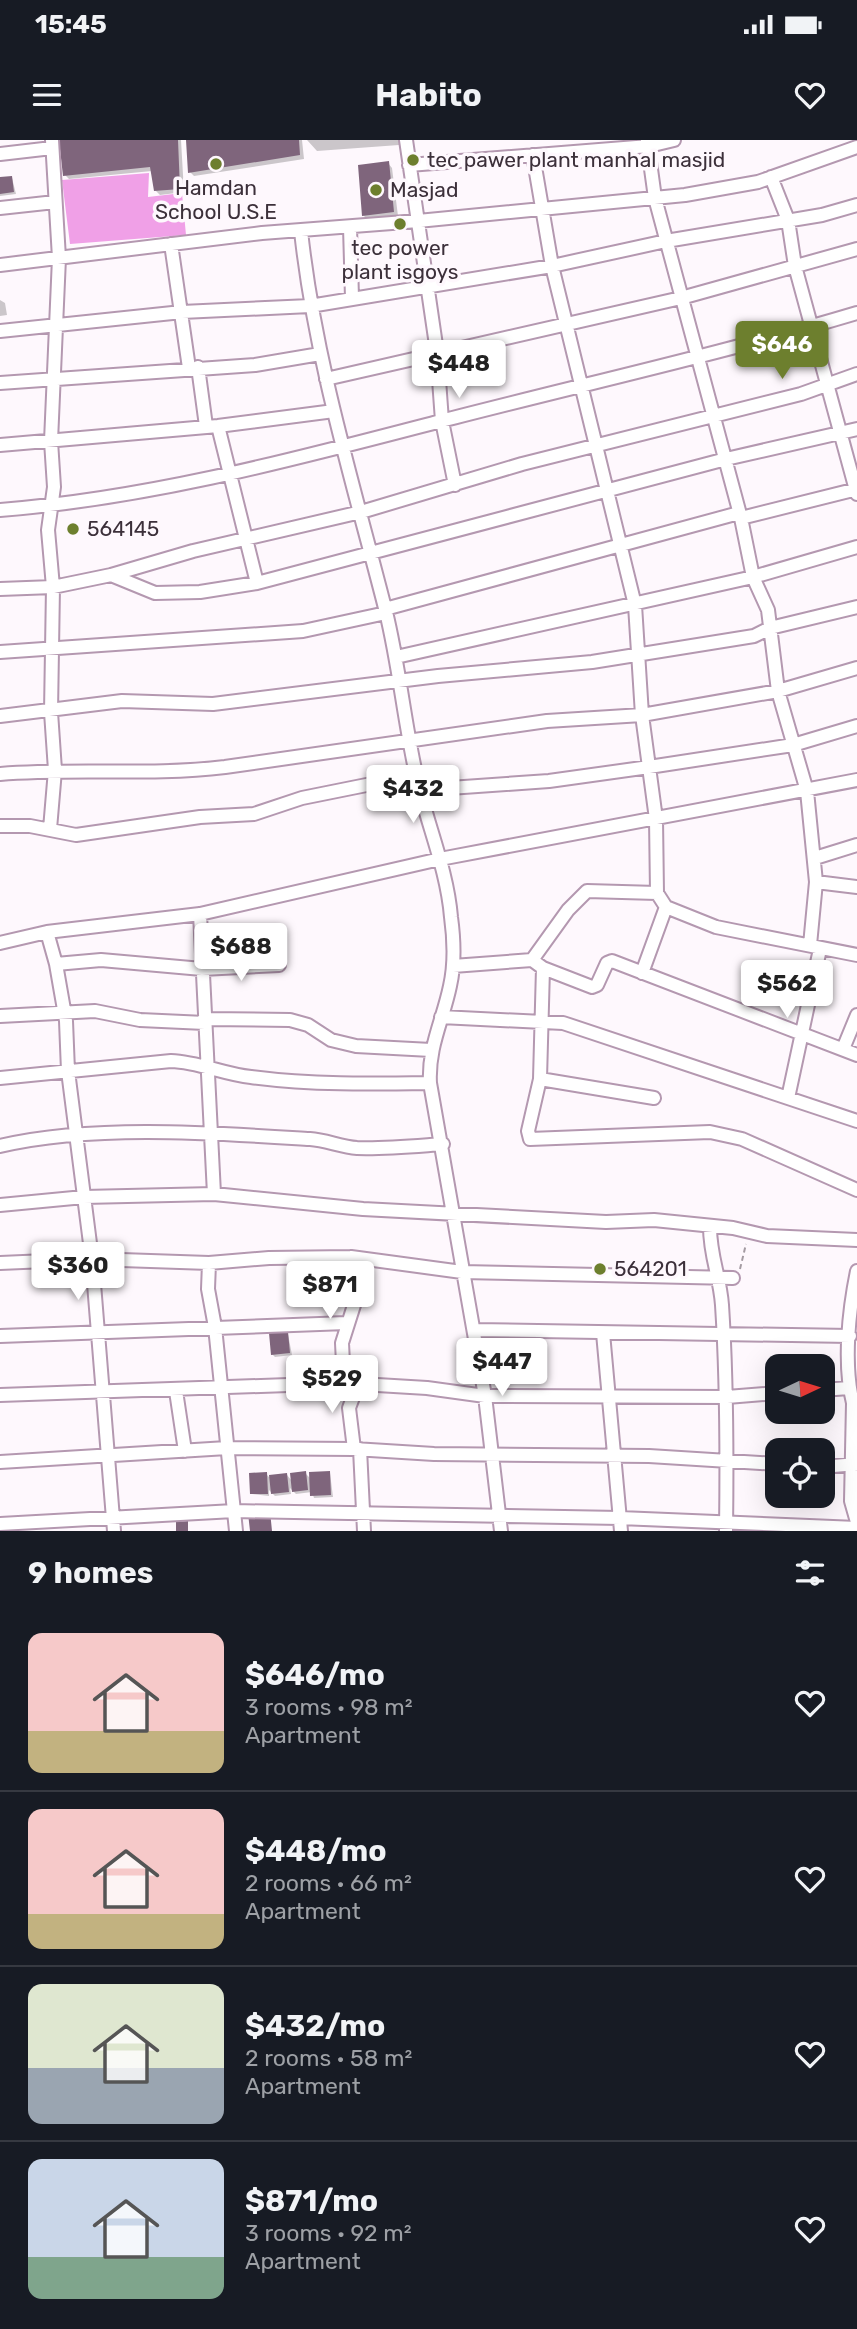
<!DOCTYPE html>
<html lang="en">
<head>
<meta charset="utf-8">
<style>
  body { margin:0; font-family:Rubik,sans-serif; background:#20242c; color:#f1f3f6; height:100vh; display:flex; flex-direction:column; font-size:26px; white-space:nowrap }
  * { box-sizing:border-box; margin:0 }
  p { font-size:23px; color:#9ea1a6 }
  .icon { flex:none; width:38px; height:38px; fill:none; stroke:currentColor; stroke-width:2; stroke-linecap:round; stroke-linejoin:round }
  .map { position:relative; height:1391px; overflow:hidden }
  .panel { display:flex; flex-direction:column; background:#171b24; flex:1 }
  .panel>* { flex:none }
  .needle { width:46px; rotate:86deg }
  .fabs { position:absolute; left:765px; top:1214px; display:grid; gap:14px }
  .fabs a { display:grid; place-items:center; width:70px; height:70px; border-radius:14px; background:#171b24; box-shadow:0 7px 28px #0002; font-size:35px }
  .price { position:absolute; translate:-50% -60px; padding:0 16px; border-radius:7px; background:#fff; color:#222; font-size:23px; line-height:46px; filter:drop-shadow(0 2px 4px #0008) }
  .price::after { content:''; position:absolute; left:50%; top:42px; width:21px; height:16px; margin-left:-10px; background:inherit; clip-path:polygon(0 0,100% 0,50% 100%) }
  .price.active { background:#6d7f2e; color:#fff }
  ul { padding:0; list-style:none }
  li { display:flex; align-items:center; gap:21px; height:175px; padding:0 28px }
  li+li { border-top:2px solid #363941 }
  li span { display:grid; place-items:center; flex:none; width:196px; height:140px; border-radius:14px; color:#555 }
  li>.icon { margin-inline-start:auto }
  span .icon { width:84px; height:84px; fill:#fffc; stroke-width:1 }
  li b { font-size:30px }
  h2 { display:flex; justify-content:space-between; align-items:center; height:84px; padding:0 28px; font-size:30px }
  .status { display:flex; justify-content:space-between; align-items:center; height:49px; padding:0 35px; background:#171b24; direction:ltr }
  .status svg { height:19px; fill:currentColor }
  header { display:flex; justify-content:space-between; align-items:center; height:91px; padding:0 28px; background:#171b24; font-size:32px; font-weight:700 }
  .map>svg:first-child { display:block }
  .water { fill:#f0a0e7 }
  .shadow { fill:#0003 }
  .building { fill:#7f657c }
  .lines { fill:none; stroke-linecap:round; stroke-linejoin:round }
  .minor-casing { stroke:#b498b0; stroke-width:16 }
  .path { stroke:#a49ba2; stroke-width:2; stroke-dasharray:5 3.5; stroke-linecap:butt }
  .minor { stroke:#fff; stroke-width:12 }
  .poi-dot { fill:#6d7f2e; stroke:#fef8fd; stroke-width:2.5 }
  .labels { text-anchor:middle; stroke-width:7; stroke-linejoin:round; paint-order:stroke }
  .poi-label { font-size:21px; fill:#3c303a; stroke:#fef8fd; text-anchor:start }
</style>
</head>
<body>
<div class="status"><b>15:45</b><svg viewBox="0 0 49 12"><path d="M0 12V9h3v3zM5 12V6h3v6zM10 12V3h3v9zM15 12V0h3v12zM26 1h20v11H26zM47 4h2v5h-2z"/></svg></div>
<header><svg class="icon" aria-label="menu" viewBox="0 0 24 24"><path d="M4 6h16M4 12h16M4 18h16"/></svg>Habito<svg class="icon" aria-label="heart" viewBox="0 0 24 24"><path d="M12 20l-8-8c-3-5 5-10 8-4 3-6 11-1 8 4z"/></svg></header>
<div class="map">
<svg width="857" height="1391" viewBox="0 0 857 1391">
  <rect width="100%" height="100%" fill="#fef8fd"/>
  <path class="water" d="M149,33L148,57L182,53L186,95L70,104L62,40Z"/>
  <path class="shadow" d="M61,0H181L184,52L160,55L155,50L152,31L69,39L65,35Z
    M187,0H302L304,19L194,36L190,32Z
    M307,0H399V5L317,11Z
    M388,23L392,28L398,76L368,80L363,75Z
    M12,38L16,54L0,56V39Z
    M0,160L5,163L7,175L0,176Z
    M288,1194L292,1215L275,1217L272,1214Z
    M305,1333L311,1339L330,1333L333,1357L314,1358L312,1352L296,1354L290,1348L291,1354L275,1356L269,1350V1356L252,1354L266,1334L269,1337L287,1335L292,1341Z"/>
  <path class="building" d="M59,0H178L180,49L154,51L150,27L63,36Z
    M186,0H299L300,15L188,33Z
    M389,21L394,72L362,76L358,25Z
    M12,36L14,52L0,54V37Z
    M288,1192L290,1213L271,1215L269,1193Z
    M306,1331L308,1350L292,1352L290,1333Z
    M330,1331L331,1355L310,1356L309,1332Z
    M267,1332L268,1354H250L249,1333Z
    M287,1333L289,1352L271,1354L269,1335Z
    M270,1371L272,1391H250L248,1373Z
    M188,1381V1391H176V1382Z"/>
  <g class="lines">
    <g class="minor-casing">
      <path id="minor" d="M406,0L437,212L442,281L455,345
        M647,0L655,58L741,378L753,437L768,470L778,551L807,651L816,742L810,805
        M0,14L52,8
        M533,15L552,126L635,465L642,575L656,679L657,753L666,767L716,787L857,815
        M409,25L649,6L674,0
        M771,37L788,80L795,126L857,354
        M0,68L55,62
        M350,87L352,158
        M301,91C315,221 354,346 386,472C399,525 404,580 416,634C426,682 447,728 451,777C454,799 455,824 450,846C443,880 428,907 430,943L485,1256L501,1391
        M171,104L189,228
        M0,125L262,93L418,81L685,55L758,42L857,7
        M0,191L182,172L310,166L552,126L666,101L822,75L857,65
        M198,227L206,286
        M326,239L681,158L857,109
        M0,243L255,225L320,214
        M218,286L257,443
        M0,305L218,286L334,271
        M0,370C151,358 295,319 441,281C580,245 720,214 857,173
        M741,378L857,349
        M111,435L155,453L200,452L257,443L726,319L857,289
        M0,449L53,447L111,435L193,411L361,372L522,324L801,254L857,234
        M385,469L739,373
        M0,512L303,491L386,473
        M396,517L753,437L857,407
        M0,576L122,561L213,564L438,536L592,522L754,496L770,488L857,467
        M0,634C75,628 150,636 225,627L547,581L642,575L778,551L857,528
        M421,650L549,641L649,627L793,605L857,586
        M0,686H30L76,695L200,677L254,674L302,658L416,635
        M50,689L55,630L51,572L53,447L48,390L54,347L51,301L59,118L52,0
        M815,718L857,705
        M816,742L857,747
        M200,774L214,1054
        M47,792L56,824L66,881L68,931L92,1119L114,1391
        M0,803L47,792L200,774L440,719L857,640
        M532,820L568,770L587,751L657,753
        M56,824L101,820L202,829L279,825
        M453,826L532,820L543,828L592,847L597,845L607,823L612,821L857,915
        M543,828L540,939L528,991L530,999L710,992L742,999L857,1050
        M642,833L666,767
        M0,876L95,871L140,880L205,883
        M441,877L563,883L857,981
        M204,879L290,880L308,885L331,900L356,906L431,910
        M843,909L857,875
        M0,938L171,921C199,922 223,934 251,937C311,945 370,944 430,943
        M540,939L654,958
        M788,958L820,809
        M0,1006C93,984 214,993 310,999C326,1000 341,1007 357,1008C385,1009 415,1006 443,1004
        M0,1065L84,1057L214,1054L363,1069L606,1082L654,1080L733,1088L767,1096L857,1100
        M710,1087C710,1117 720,1136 722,1165C727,1241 727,1315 726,1391
        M0,1123L92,1119L209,1123L269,1118L351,1117L462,1132L733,1138
        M209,1123L208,1149L215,1187L236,1391
        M857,1131C849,1170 843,1224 853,1263L851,1361L857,1382
        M474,1190L850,1196
        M603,1193L621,1391
        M0,1196L346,1183
        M344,1243L342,1203L355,1162L351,1117
        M822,1250L849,1248
        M176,1251L185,1311
        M0,1255L344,1243L427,1248L485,1256L727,1257L777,1253
        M354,1309L349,1268L358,1244
        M360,1309L364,1391
        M0,1322L227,1308L354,1309L434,1314L649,1316L777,1324
        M822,1327L857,1324
        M0,1384L234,1371L620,1378L857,1388"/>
    </g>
    <path class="path" d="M740,1129L746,1104"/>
    <use href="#minor" class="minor"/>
  </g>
  <g class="poi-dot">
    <circle cx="413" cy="20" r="7"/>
    <circle cx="216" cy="24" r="7"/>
    <circle cx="376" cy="50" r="7"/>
    <circle cx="400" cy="84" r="7"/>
    <circle cx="73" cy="389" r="7"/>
    <circle cx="600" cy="1129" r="7"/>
  </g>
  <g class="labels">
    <g class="poi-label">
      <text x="427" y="27">tec pawer plant manhal masjid</text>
      <text x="216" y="55" text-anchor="middle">Hamdan<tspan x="216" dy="24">School U.S.E</tspan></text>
      <text x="390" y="57">Masjad</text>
      <text x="400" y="115" text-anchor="middle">tec power<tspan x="400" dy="24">plant isgoys</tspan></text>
      <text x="87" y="396">564145</text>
      <text x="614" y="1136">564201</text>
    </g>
  </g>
</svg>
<div class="fabs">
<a><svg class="needle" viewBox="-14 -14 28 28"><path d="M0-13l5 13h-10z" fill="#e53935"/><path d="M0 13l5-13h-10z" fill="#9ea1a6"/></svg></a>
<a><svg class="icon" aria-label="locate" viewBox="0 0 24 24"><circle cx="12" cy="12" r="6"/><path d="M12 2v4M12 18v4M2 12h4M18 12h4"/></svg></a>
</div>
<b class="price active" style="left:782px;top:241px">$646</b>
<b class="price" style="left:459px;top:260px">$448</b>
<b class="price" style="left:413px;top:685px">$432</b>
<b class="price" style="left:241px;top:843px">$688</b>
<b class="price" style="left:787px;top:880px">$562</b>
<b class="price" style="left:78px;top:1162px">$360</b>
<b class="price" style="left:330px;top:1181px">$871</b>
<b class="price" style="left:502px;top:1258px">$447</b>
<b class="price" style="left:332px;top:1275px">$529</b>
</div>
<section class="panel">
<h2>9 homes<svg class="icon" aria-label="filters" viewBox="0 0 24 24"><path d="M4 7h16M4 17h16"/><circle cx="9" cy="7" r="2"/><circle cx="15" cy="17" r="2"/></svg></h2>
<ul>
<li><span style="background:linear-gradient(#f6c9c9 70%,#c2b280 0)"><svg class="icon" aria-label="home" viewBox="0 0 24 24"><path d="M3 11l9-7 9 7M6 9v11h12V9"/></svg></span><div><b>$646/mo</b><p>3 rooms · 98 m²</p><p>Apartment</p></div><svg class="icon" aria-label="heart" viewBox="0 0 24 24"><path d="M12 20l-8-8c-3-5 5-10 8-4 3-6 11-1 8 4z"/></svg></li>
<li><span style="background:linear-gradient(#f6c9c9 75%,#c2b280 0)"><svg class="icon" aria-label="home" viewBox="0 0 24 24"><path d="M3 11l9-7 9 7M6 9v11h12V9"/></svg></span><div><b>$448/mo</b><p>2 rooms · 66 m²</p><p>Apartment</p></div><svg class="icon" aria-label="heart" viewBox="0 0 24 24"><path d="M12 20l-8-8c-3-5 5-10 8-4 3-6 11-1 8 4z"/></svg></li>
<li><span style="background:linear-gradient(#dfe7d0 60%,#9aa5b1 0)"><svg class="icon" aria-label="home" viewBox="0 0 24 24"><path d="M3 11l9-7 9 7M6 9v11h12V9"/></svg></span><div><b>$432/mo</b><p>2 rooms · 58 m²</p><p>Apartment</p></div><svg class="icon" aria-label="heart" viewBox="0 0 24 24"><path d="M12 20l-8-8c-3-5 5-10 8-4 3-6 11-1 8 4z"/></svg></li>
<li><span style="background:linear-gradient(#c9d6e8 70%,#7fa58c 0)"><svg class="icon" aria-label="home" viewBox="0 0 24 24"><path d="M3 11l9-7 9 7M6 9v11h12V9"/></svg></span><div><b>$871/mo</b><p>3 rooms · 92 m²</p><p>Apartment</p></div><svg class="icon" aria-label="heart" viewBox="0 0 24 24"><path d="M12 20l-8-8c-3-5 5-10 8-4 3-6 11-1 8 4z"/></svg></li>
</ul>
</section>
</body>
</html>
